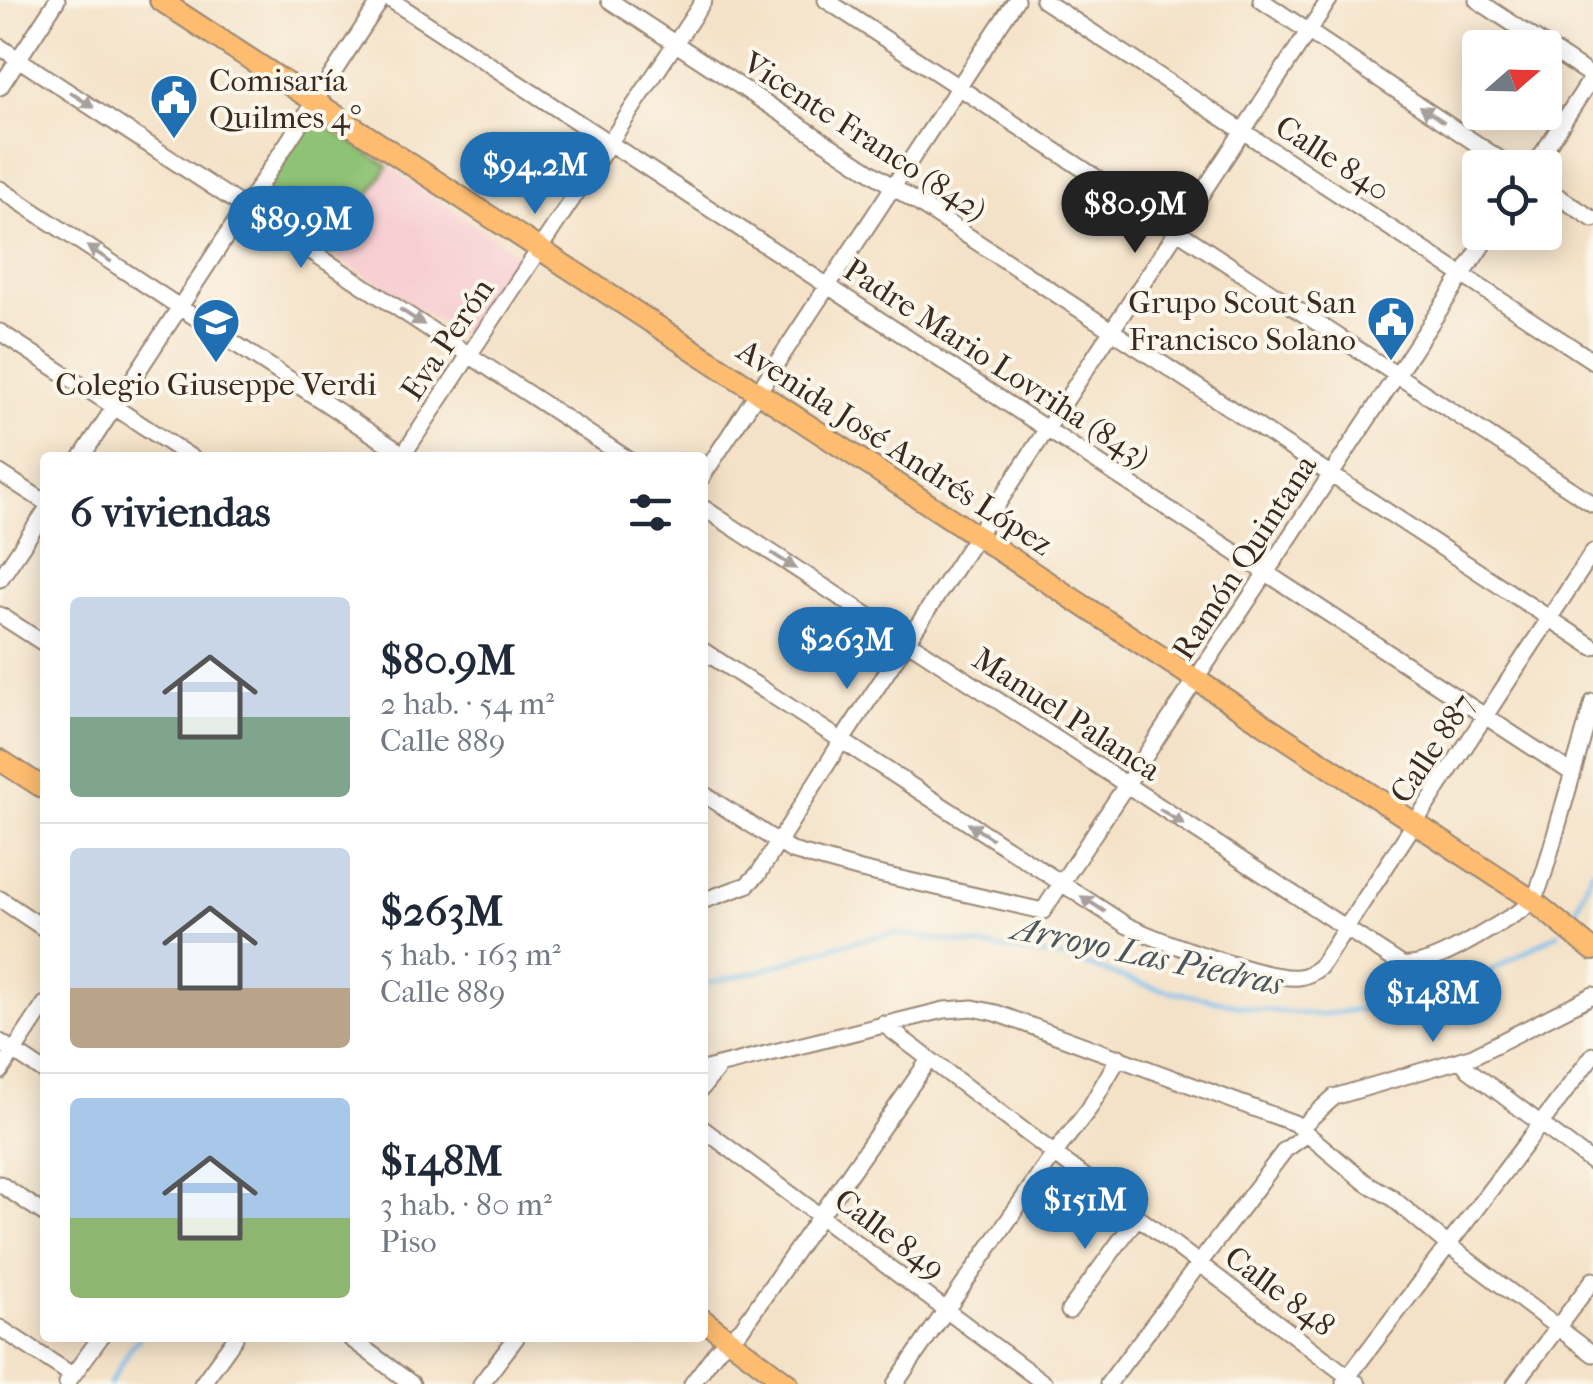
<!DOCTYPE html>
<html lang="es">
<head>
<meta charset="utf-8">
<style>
  body { margin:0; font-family:"IM FELL French Canon",serif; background:#f6f6f7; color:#1f2937; height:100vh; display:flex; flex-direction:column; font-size:38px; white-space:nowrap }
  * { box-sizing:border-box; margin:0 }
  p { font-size:32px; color:#747a83 }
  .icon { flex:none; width:55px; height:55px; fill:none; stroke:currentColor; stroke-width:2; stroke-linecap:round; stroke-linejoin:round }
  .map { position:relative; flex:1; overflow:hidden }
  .side { position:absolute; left:40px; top:452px; width:668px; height:890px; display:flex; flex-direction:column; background:#fff; border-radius:10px; box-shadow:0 5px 25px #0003 }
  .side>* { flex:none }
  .needle { width:65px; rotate:70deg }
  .controls { position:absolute; left:1462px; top:30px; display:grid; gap:20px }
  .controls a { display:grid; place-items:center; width:100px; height:100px; border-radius:10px; background:#fff; box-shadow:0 5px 25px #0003; font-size:50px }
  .price { position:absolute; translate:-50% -85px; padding:0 22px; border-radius:35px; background:#1f6fb2; color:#fff; font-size:32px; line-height:65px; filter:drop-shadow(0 2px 5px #0008) }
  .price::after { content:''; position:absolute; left:50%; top:60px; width:30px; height:22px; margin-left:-15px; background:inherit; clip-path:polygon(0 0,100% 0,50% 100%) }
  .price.on { background:#222; color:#fff }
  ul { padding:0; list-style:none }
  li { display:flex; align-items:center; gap:30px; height:250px; padding:0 30px }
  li+li { border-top:2px solid #e0e1e3 }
  li span { display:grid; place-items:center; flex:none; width:280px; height:200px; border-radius:10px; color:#555 }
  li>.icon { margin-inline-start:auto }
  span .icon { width:120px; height:120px; fill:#fffc; stroke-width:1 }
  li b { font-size:42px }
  h2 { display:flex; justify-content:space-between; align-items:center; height:120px; padding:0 30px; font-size:42px }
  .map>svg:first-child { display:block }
  .built { fill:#f7cfd3 }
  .green { fill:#8ec375; stroke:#64764a; stroke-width:2.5 }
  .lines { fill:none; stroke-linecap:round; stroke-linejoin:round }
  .stream { stroke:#74bfed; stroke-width:4 }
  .minor-casing { stroke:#988673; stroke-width:19 }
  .major-casing { stroke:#988673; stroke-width:24 }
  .minor { stroke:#fff; stroke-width:15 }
  .major { stroke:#fdbc70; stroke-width:20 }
  .oneway { fill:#a79f9a }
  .labels { text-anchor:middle; stroke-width:8; stroke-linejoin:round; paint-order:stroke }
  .poi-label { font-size:32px; fill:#3b2a1e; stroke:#fbf7ec; text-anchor:start }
  .street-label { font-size:32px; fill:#3b2a1e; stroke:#fbf7ec }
  .water-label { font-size:35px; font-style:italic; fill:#4c575c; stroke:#fbf7ec }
</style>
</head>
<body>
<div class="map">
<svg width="1593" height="1384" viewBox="0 0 1593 1384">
  <rect width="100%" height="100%" fill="#fbf7ec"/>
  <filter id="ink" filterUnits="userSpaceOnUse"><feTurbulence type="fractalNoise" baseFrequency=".01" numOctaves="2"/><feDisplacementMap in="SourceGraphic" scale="20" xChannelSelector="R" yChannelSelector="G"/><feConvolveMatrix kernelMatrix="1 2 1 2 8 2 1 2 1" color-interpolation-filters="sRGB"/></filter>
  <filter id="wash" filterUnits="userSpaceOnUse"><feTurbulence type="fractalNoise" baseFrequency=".0048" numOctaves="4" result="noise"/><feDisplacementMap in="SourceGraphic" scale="40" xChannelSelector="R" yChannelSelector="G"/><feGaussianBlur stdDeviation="2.25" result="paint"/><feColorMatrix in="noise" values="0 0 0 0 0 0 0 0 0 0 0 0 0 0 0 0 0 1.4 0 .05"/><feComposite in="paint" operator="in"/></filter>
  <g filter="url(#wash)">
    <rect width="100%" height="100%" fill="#f4e2c8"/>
    <path class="built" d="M388,166L514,252L516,260L467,332L461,335L331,254Z"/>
    <path class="green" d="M310,116L388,166L331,254L254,204Z"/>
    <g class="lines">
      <path class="stream" d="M1570,924L1593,869
        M702,984L760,971L838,945L893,933L1065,958L1151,987L1255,1009L1319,1015L1385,1006L1465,985L1559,933
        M110,1384L133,1344L140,1338"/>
    </g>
  </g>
  <g filter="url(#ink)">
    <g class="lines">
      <g class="minor-casing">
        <path id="minor" d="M391,0L1572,773
          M609,0L1593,647
          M826,0L1593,504
          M1043,0L1593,361
          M1261,0L1513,168
          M1477,0L1593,77
          M0,47L626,458
          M0,87L57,0
          M1533,168L1593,76
          M1545,188L1593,219
          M0,189L409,458
          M0,332L192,458
          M81,458L381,0
          M401,458L704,0
          M0,473L45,502
          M702,477L1016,0
          M702,507L1402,965C1432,969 1495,925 1522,910L1537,893L1545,870L1593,702
          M0,579L45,512
          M0,615L45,644
          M702,650L1126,925C1157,940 1268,981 1299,977C1307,976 1314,972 1320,967L1593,552
          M702,793L792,851L861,870L1043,911L1491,232
          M0,899L45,929
          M702,901L747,885L759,873L841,742L1329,0
          M883,1024L1358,1384
          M0,1042L45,1072
          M1461,1060L1469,1070L1593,1163
          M702,1070L944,1010L973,1008L996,1013L1294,1123L1365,1182L1391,1197L1448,1245L1593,1354
          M0,1072L45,1004
          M702,1088L718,1068
          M1301,1127L1334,1097L1473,1056L1593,995
          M702,1128L1045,1384
          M0,1184L45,1214
          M1069,1311L1136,1219
          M0,1328L72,1375
          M350,1338L412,1384
          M1344,1382L1593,1055
          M67,1383L100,1338
          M202,1384L235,1338
          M481,1384L516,1338
          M692,1384L718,1349L742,1328L929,1060
          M895,1384L1054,1154L1089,1109L1119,1057
          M1108,1384L1285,1150L1306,1135
          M1515,1384L1593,1280"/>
      </g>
      <g class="major-casing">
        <path id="major" d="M160,0L1532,900L1593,950
          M0,760L45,789
          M702,1319L788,1384"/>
      </g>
      <use href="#minor" class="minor"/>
      <use href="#major" class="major"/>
    </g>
    <defs><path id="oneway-solid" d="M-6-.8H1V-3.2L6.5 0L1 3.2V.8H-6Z" transform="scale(2.5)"/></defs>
    <g class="oneway">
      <use href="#oneway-solid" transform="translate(82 100) rotate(33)"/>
      <use href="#oneway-solid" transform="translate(1432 114) rotate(-146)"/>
      <use href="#oneway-solid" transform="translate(99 254) rotate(-147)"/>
      <use href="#oneway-solid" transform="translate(412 317) rotate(33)"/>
      <use href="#oneway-solid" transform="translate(784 561) rotate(33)"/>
      <use href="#oneway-solid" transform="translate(1172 817) rotate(33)"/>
      <use href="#oneway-solid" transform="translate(980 831) rotate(-147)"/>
      <use href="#oneway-solid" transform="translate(1093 904) rotate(-147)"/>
    </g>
  </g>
  <defs>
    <g id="civic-pin" transform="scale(2.5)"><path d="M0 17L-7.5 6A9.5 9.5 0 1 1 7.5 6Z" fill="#1f6fb2" stroke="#fbf7ec"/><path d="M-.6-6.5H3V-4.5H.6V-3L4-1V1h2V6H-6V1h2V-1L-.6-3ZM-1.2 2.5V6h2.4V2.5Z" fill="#fff"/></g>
    <g id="school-pin" transform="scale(2.5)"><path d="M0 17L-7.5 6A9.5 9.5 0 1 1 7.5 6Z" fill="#1f6fb2" stroke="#fbf7ec"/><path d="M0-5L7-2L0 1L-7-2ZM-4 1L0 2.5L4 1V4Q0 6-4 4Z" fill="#fff"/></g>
  </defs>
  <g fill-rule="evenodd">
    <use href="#civic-pin" x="174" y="98"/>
    <use href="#civic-pin" x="1391" y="320"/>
    <use href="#school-pin" x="216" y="322"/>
  </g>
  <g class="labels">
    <g class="poi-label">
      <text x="209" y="91">Comisaría<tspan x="209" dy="37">Quilmes 4°</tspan></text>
      <text x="1356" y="313" text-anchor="end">Grupo Scout San<tspan x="1356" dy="37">Francisco Solano</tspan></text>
      <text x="216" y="395" text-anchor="middle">Colegio Giuseppe Verdi</text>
    </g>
    <g class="street-label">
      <text transform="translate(865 136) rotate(33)" y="11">Vicente Franco (842)</text>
      <text transform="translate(1333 158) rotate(33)" y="11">Calle 840</text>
      <text transform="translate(447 339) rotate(-56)" y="11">Eva Perón</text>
      <text transform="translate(997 363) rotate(33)" y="11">Padre Mario Lovriha (843)</text>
      <text transform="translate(895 447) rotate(33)" y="11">Avenida José Andrés López</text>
      <text transform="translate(1244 557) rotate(-57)" y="11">Ramón Quintana</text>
      <text transform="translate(1067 714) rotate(33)" y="11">Manuel Palanca</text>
      <text transform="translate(1432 748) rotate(-56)" y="11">Calle 887</text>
      <text transform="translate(890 1234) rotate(37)" y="11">Calle 849</text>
      <text transform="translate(1280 1291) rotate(37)" y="11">Calle 848</text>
    </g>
    <g class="water-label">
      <text transform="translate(1148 955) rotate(12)" y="12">Arroyo Las Piedras</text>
    </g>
  </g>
</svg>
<div class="controls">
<a><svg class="needle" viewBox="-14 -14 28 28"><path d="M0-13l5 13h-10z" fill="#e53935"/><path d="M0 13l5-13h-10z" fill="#747a83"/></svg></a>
<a><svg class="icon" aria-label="locate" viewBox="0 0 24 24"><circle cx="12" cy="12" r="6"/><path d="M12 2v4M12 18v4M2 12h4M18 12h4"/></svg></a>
</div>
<b class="price" style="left:535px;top:217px">$94.2M</b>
<b class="price on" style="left:1135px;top:256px">$80.9M</b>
<b class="price" style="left:301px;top:271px">$89.9M</b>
<b class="price" style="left:847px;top:692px">$263M</b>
<b class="price" style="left:1433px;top:1045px">$148M</b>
<b class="price" style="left:1085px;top:1252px">$151M</b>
<section class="side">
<h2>6 viviendas<svg class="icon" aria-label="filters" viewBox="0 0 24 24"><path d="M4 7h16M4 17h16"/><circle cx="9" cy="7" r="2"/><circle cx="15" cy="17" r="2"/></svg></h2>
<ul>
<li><span style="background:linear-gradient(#c9d6e8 60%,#7fa58c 0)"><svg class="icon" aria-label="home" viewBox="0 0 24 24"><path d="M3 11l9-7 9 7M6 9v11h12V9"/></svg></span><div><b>$80.9M</b><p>2 hab. · 54 m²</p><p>Calle 889</p></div></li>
<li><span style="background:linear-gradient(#c9d6e8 70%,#b9a48a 0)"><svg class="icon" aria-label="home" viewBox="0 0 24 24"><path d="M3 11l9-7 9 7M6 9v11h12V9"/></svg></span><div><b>$263M</b><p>5 hab. · 163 m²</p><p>Calle 889</p></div></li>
<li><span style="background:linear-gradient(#a9c7e8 60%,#8fb573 0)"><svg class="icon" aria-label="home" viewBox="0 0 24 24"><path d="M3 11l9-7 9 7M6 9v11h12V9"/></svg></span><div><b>$148M</b><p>3 hab. · 80 m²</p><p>Piso</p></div></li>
</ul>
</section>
</div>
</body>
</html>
